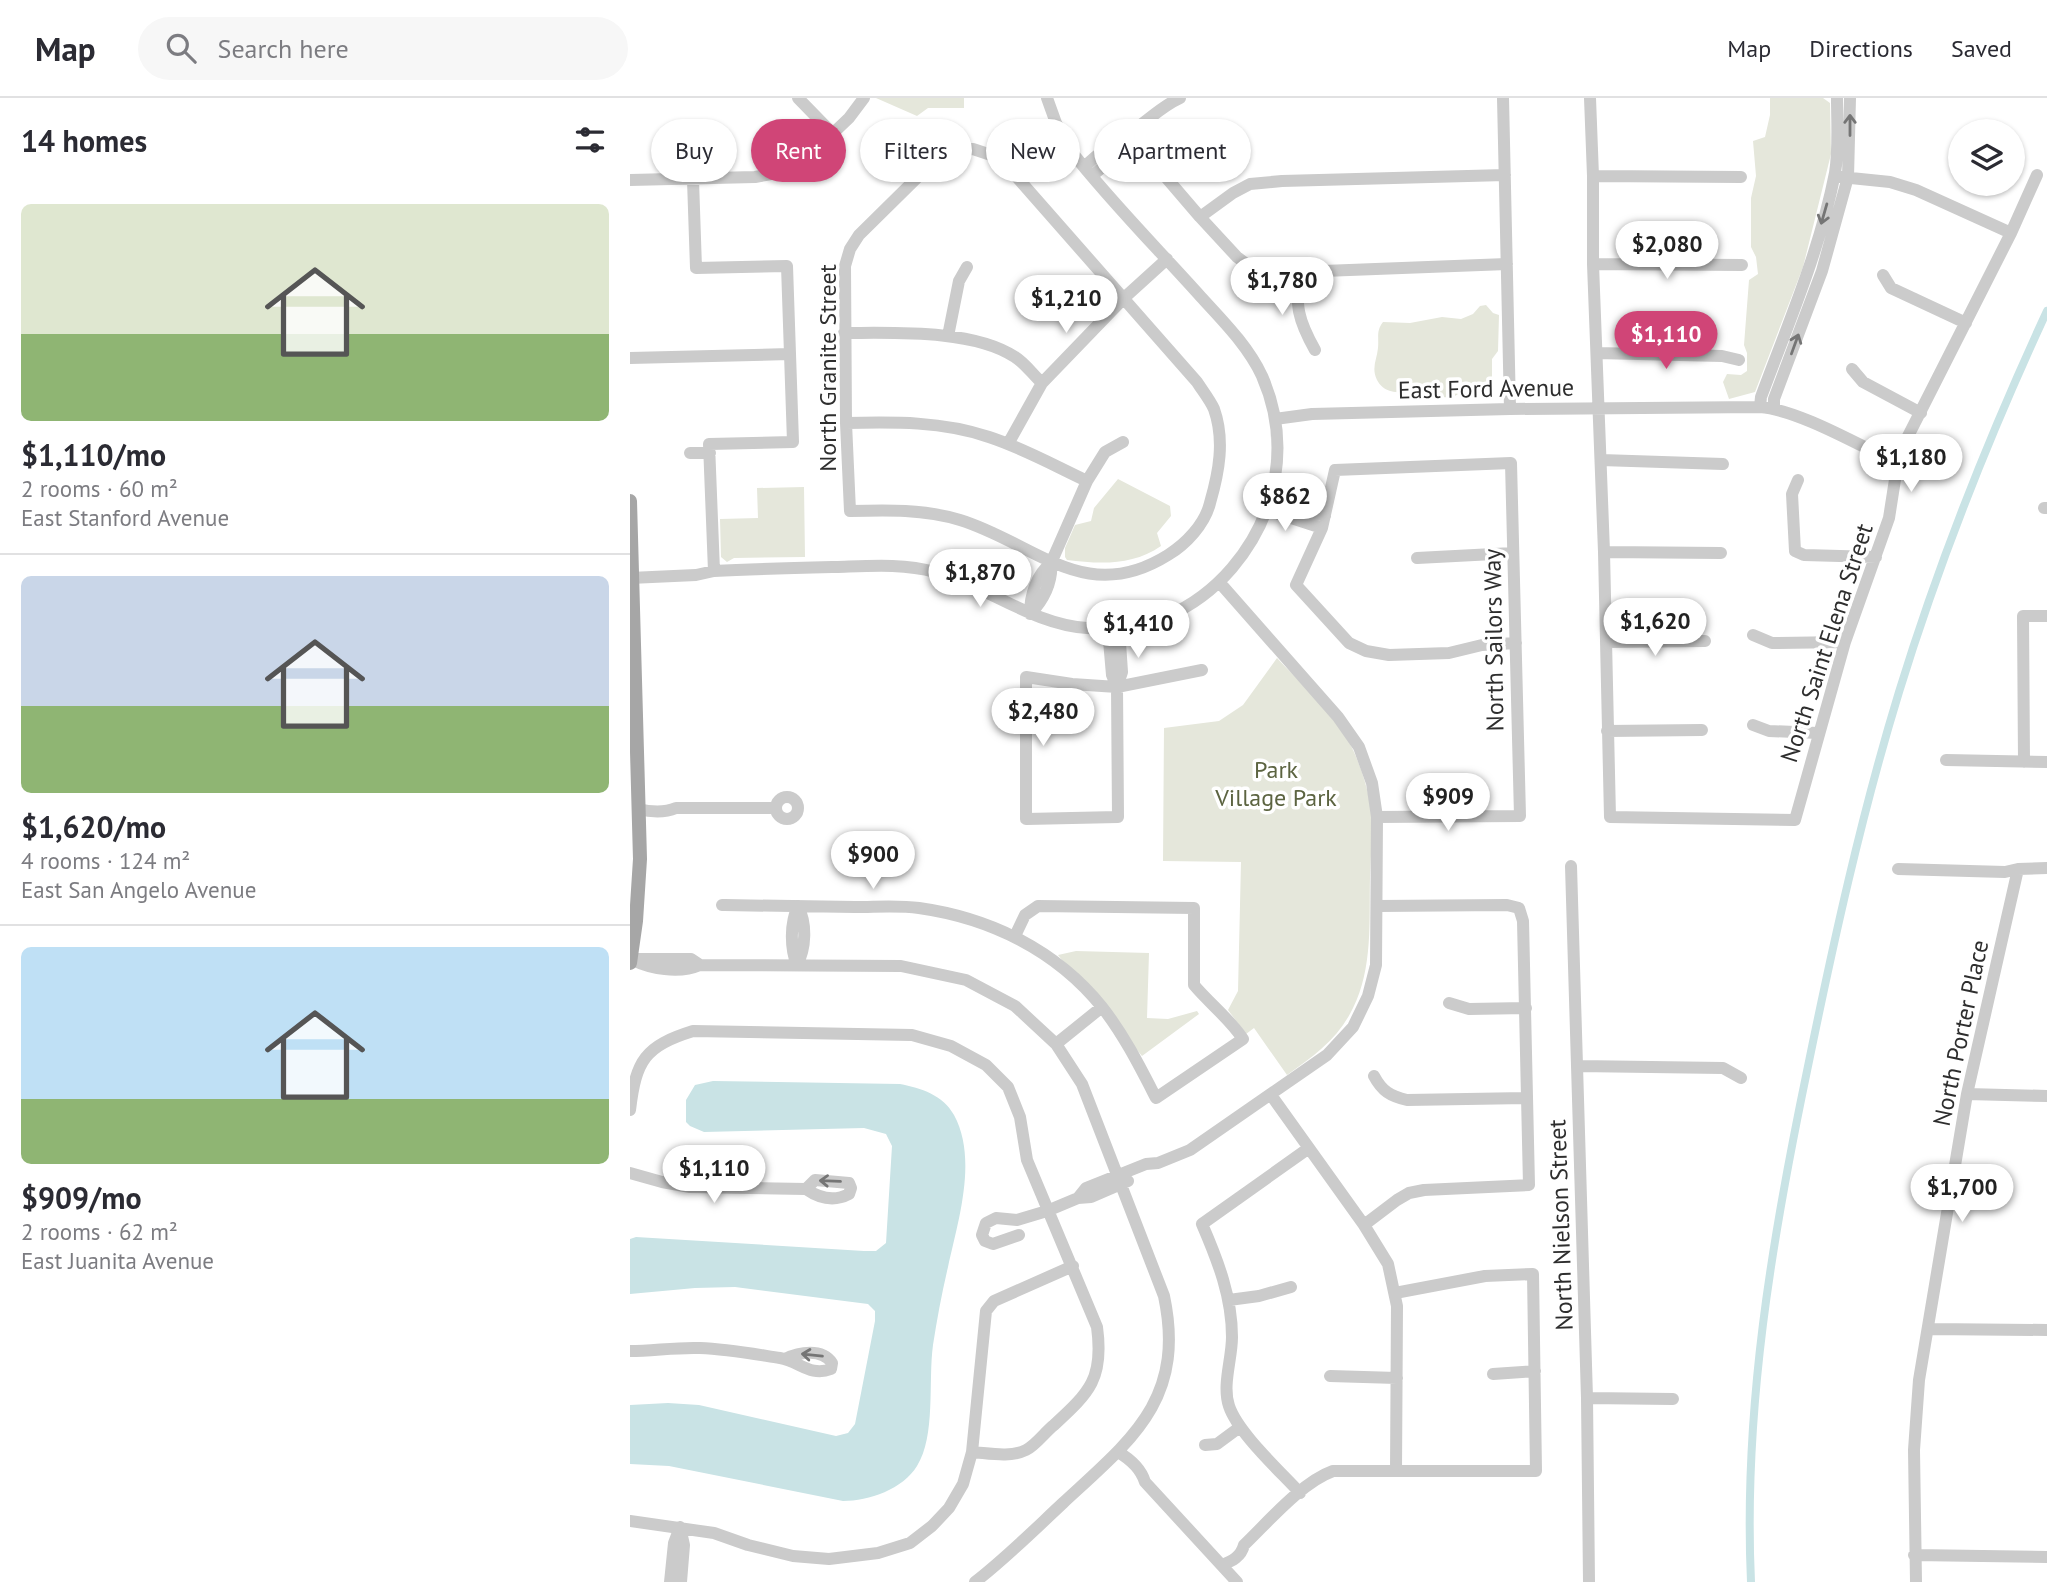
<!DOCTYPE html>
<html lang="en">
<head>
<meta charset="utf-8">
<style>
  body { margin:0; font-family:"PT Sans",sans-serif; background:#f7f7f7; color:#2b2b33; height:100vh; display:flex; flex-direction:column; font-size:26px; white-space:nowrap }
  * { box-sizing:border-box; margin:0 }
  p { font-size:23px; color:#7c7c81 }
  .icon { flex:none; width:38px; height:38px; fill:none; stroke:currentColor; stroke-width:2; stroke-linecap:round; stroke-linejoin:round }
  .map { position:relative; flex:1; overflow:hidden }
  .panel { display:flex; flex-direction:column; background:#fff; width:630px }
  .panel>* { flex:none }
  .banner { position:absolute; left:21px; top:21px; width:665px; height:63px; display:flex; gap:14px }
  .buttons { position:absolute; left:1318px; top:21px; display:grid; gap:14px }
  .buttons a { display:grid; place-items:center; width:77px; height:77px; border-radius:50%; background:#fff; box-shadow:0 2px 5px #0004; font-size:35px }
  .price { position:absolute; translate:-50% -60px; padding:0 16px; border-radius:24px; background:#fff; color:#222; font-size:23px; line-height:46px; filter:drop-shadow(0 2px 4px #0008) }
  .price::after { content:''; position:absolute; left:50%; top:42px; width:21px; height:16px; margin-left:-10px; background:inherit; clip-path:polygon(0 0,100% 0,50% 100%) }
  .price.on { background:#d04577; color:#fff }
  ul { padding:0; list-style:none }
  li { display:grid; align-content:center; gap:14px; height:371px; padding:0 21px }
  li+li { border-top:2px solid #e1e1e2 }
  li span { display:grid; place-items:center; height:217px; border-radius:10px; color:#555 }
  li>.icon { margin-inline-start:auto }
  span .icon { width:126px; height:126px; fill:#fffc; stroke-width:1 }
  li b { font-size:30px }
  h2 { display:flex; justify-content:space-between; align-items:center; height:84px; padding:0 21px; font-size:30px }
  .pill { padding:0 24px; border-radius:32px; background:#fff; box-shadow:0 2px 5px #0004; font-size:24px; line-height:63px }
  .pill.on { background:#d04577; color:#fff }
  header { display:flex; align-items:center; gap:42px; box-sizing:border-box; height:98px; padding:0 35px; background:#fff; border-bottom:2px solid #e1e1e2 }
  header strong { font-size:33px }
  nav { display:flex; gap:38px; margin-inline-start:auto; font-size:24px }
  .search { width:490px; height:63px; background:#f7f7f7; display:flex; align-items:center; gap:18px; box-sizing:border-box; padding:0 24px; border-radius:38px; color:#7c7c81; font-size:26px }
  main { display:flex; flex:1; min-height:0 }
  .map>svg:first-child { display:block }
  .green { fill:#e5e7db }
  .water { fill:#c9e3e5 }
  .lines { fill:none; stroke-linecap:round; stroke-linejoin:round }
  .canal { stroke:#c9e3e5; stroke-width:8 }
  .minor { stroke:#cbcbcb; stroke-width:12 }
  .major { stroke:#a6a6a6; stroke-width:14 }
  .oneway { stroke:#757575 }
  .labels { text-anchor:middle; stroke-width:7; stroke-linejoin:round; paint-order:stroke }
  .street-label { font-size:24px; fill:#2e2e2e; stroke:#fff }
  .park-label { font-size:24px; fill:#5c6441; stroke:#fff }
</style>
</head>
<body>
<header>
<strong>Map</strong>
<div class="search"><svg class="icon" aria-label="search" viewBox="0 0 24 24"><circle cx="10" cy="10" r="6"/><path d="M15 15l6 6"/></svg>Search here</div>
<nav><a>Map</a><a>Directions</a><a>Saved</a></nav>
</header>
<main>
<section class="panel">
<h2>14 homes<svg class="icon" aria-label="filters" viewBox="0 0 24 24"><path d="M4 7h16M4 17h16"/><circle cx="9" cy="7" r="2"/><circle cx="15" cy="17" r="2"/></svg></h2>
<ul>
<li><span style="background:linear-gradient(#dfe7d0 60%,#8fb573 0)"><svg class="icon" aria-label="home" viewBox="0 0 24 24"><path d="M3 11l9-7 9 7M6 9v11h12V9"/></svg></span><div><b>$1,110/mo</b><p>2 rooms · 60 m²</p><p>East Stanford Avenue</p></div></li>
<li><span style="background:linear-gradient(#c9d6e8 60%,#8fb573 0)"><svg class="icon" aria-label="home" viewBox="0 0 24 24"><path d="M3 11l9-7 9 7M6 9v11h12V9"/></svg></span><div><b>$1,620/mo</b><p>4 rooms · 124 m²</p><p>East San Angelo Avenue</p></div></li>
<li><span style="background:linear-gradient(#bfe0f5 70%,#8fb573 0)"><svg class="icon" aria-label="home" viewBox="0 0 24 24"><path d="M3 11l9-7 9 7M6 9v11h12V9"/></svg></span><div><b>$909/mo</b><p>2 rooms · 62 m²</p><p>East Juanita Avenue</p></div></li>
</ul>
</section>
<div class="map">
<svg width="1417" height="1484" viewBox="0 0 1417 1484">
  <rect width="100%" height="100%" fill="#fff"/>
  <path class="green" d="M246,0H334V10H298L287,18Z
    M1140,0H1193L1200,5L1201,56L1173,169L1125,294L1099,301L1093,284L1097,276L1111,277L1117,273V255L1114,247L1119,182L1128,176L1126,159L1121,149V100L1126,78L1123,43L1135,39L1140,17Z
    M856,207L863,215L869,217L868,253L862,261V283C854,294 849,289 837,289C833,292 829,297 824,298C813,302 802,296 791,295C775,293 756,299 747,282C741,270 747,261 748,250C749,239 746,233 753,224L780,225L812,219L831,221L843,216L850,208Z
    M488,381L540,408L541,418L527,435L531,448C502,468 470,466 437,462L435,459V450L445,427L461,423L464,410Z
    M174,389L175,459L104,460L97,464L91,459L90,421L128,420L127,390Z
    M647,560C674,589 708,618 724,654C731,670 737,688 740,705C743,729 741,755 740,779C739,823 743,870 723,910C709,940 684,958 657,977L624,930L616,936L598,912L608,893L611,764L533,763L534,630L589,623L613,607Z
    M446,853L519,855L517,920L538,921L567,913L569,916L512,958L428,857Z"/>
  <path class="water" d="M83,983L270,986C291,990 313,997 324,1017C348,1061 328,1123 318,1169C312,1194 307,1221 303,1247C298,1283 306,1338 287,1368C273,1391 239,1403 213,1403L39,1368L0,1366V1307L38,1305L69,1307L206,1338L218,1335L225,1326L245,1223V1213L238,1206L105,1189L65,1190L0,1196V1141L6,1139L234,1153H246L256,1145L262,1048L256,1036L234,1030L74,1034L60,1028L56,1024V1002L65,987Z"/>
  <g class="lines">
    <path class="canal" d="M1121,1484C1113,1312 1142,1141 1177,973C1203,846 1231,718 1269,594C1309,464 1360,336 1417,213"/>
    <path class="minor" d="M168,0L203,36
      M873,0L880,311
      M960,0L963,78V166L974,454L980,719L1165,722L1215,544L1259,420L1269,356L1381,135L1407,77
      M498,35L570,119L607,159L623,171L667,174L877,166
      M343,51L370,60L567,284C572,292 580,302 584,311C595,342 589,374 580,405C575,426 556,446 538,457C455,509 405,445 330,422C294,411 257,412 220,413L216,325L215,168L220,151L229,137L302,65L321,53Z
      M454,69C468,56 482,45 499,35C517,24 530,9 550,0
      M462,78L495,50L498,35
      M963,78L1111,79
      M1211,79L1260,84L1286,92L1381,135
      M0,82L125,79L147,75L176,61L219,20L234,0
      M63,82L66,170L157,168L163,344L79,346L84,473
      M570,119L603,95L620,86L652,83L875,77
      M963,166L1112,167
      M667,174C667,210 667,220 685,252
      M1253,177L1261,190L1336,225
      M214,235C263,235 343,231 385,259C395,265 403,277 412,285
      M318,238L329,183L337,169
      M967,255L1092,258L1109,262
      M0,260L160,256
      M1222,271L1233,284L1291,315
      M1130,309L1131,299C1158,226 1190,152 1205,75C1209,51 1207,24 1207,0
      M1144,311V301L1192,173L1218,79L1220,0
      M645,321L682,316L880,311L1130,309C1169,312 1230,348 1267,365
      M216,325C264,324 312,323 359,339C393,350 425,368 457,383
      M378,346L412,285L494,200L537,161
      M60,355H80
      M971,362L1093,366
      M1168,382L1162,396L1165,453L1174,457L1246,459
      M641,406L649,416L692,430
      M641,406H651L695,418
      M1414,410H1417
      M974,454L1091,455
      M787,460L883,455
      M0,480L66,477L84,473C124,471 165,470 205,469C238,468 273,465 305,474C358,488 401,526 457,530C515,535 565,513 602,470C648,416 661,344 632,278C618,248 593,223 571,199C528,151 481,104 441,53L426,25L417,0
      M400,516C413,503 423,484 421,465L457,383L475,354L493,344
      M400,516C400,498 406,477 421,465
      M489,530L492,574L487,589L488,719L396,721V579L442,586L487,589L572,572
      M478,531L482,577L487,589
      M1123,537L1142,545L1215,544
      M976,544L1075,543
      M1123,627L1139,633L1188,635
      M977,633L1072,632
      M1316,662L1417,664
      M1394,664L1393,518H1417
      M146 710a11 11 0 1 1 22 0a11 11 0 1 1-22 0Z
      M8,711C21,714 34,715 46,710H146
      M747,719L890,718L881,365L705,372L692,430L666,487L719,545L736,553L759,557L819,555L852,547L886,545
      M941,768L957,1300L959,1484
      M1268,771L1375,774L1388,771L1417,770
      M92,807C136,808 180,808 225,809C246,809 268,807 289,810C360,820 426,852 472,909C494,937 510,969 526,1000L613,941C599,920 580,906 564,887V810L408,808L395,817L385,838
      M0,861H61L70,867
      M1,861C20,871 49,876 70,867L271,868L336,882L385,908L426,946L452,986L534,1198C556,1302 501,1342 433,1405C404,1432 376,1460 345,1484
      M167,867C176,850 177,826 168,808
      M167,867C160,850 160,825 168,808
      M819,905L839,911L896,910
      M426,946L472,909
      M948,968L1093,970L1111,980
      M744,978C752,993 760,998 777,1002L897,1000
      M1337,996L1417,998
      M641,997L734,1127L758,1166L767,1208L766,1373
      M0,1012C6,962 15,948 63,933L282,937L321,948L356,967L378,989L390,1019L397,1062L467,1229C474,1280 460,1294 424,1327C415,1334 406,1347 396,1352C380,1360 358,1355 342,1354
      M0,1075L32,1084L60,1089L176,1091C189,1100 204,1104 219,1096L221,1090L219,1085L185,1082L176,1091
      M448,1100L456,1090L516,1066L528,1065L560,1052L697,957L723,929L738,898L746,867L747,719L742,685L729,649L708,619L590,485
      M734,1127L767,1102L779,1095L794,1092L899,1087L893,823L889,810L877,807L748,808
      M389,1137L363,1146L355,1143L352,1137L356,1125L366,1120L387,1122L417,1113L448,1100L461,1099L498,1083
      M599,1202L629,1198L661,1189
      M1298,1231L1417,1232
      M0,1253C23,1253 46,1249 70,1250C97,1251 124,1256 150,1260C169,1263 180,1279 201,1271L202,1265C192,1250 169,1254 155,1261
      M863,1276L905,1273
      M700,1278L767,1280
      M957,1300L1043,1301
      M575,1347L587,1346L610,1329
      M488,1354C500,1361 511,1371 515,1384L607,1484
      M670,1395C650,1373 608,1335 599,1308C592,1287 602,1261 602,1239C602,1199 588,1163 572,1126L679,1050
      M0,1423L84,1435L118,1447L163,1458L199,1461L248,1455L280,1445L302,1428L319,1410L333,1386L342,1354L356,1213L364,1203L443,1168
      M50,1429L54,1447L51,1484
      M1284,1457L1417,1459
      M592,1467C602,1463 611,1459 614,1447C638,1424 672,1384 703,1373H906L903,1176L855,1178L765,1195
      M40,1484L44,1445L50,1429
      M1286,1484L1284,1352L1289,1282L1337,996L1388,771"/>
    <path class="major" d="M0,403L10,761L6,823L0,865"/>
  </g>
  <defs><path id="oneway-shaft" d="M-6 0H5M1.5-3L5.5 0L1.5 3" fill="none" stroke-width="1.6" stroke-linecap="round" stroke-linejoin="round" transform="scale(1.75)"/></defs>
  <g class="oneway">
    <use href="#oneway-shaft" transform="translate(1220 27) rotate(-90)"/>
    <use href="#oneway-shaft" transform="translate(1194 116) rotate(106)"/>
    <use href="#oneway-shaft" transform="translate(1165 246) rotate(-70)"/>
    <use href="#oneway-shaft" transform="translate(200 1083) rotate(-178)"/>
    <use href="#oneway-shaft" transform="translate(182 1257) rotate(-174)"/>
  </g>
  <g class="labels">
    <g class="street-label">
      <text transform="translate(198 270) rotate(-90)" y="8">North Granite Street</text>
      <text transform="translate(856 291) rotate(-1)" y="8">East Ford Avenue</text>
      <text transform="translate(864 542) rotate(-91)" y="8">North Sailors Way</text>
      <text transform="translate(1197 545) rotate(-72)" y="8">North Saint Elena Street</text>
      <text transform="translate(1331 935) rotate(-78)" y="8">North Porter Place</text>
      <text transform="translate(931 1127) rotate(-92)" y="8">North Nielson Street</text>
    </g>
    <g class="park-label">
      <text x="646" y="680">Park<tspan x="646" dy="28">Village Park</tspan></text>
    </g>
  </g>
</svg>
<div class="buttons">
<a><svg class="icon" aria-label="layers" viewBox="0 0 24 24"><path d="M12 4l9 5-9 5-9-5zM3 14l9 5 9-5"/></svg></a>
</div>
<b class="price" style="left:1037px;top:183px">$2,080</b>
<b class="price" style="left:652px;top:219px">$1,780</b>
<b class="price" style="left:436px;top:237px">$1,210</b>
<b class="price on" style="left:1036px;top:273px">$1,110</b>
<b class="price" style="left:1281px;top:396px">$1,180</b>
<b class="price" style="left:655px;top:435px">$862</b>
<b class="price" style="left:350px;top:511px">$1,870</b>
<b class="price" style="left:1025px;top:560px">$1,620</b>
<b class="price" style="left:508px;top:562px">$1,410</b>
<b class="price" style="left:413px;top:650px">$2,480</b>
<b class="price" style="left:818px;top:735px">$909</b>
<b class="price" style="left:243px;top:793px">$900</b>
<b class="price" style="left:84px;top:1107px">$1,110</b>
<b class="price" style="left:1332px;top:1126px">$1,700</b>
<div class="banner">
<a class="pill">Buy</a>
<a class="pill on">Rent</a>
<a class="pill">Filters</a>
<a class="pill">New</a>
<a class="pill">Apartment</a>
</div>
</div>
</main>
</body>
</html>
